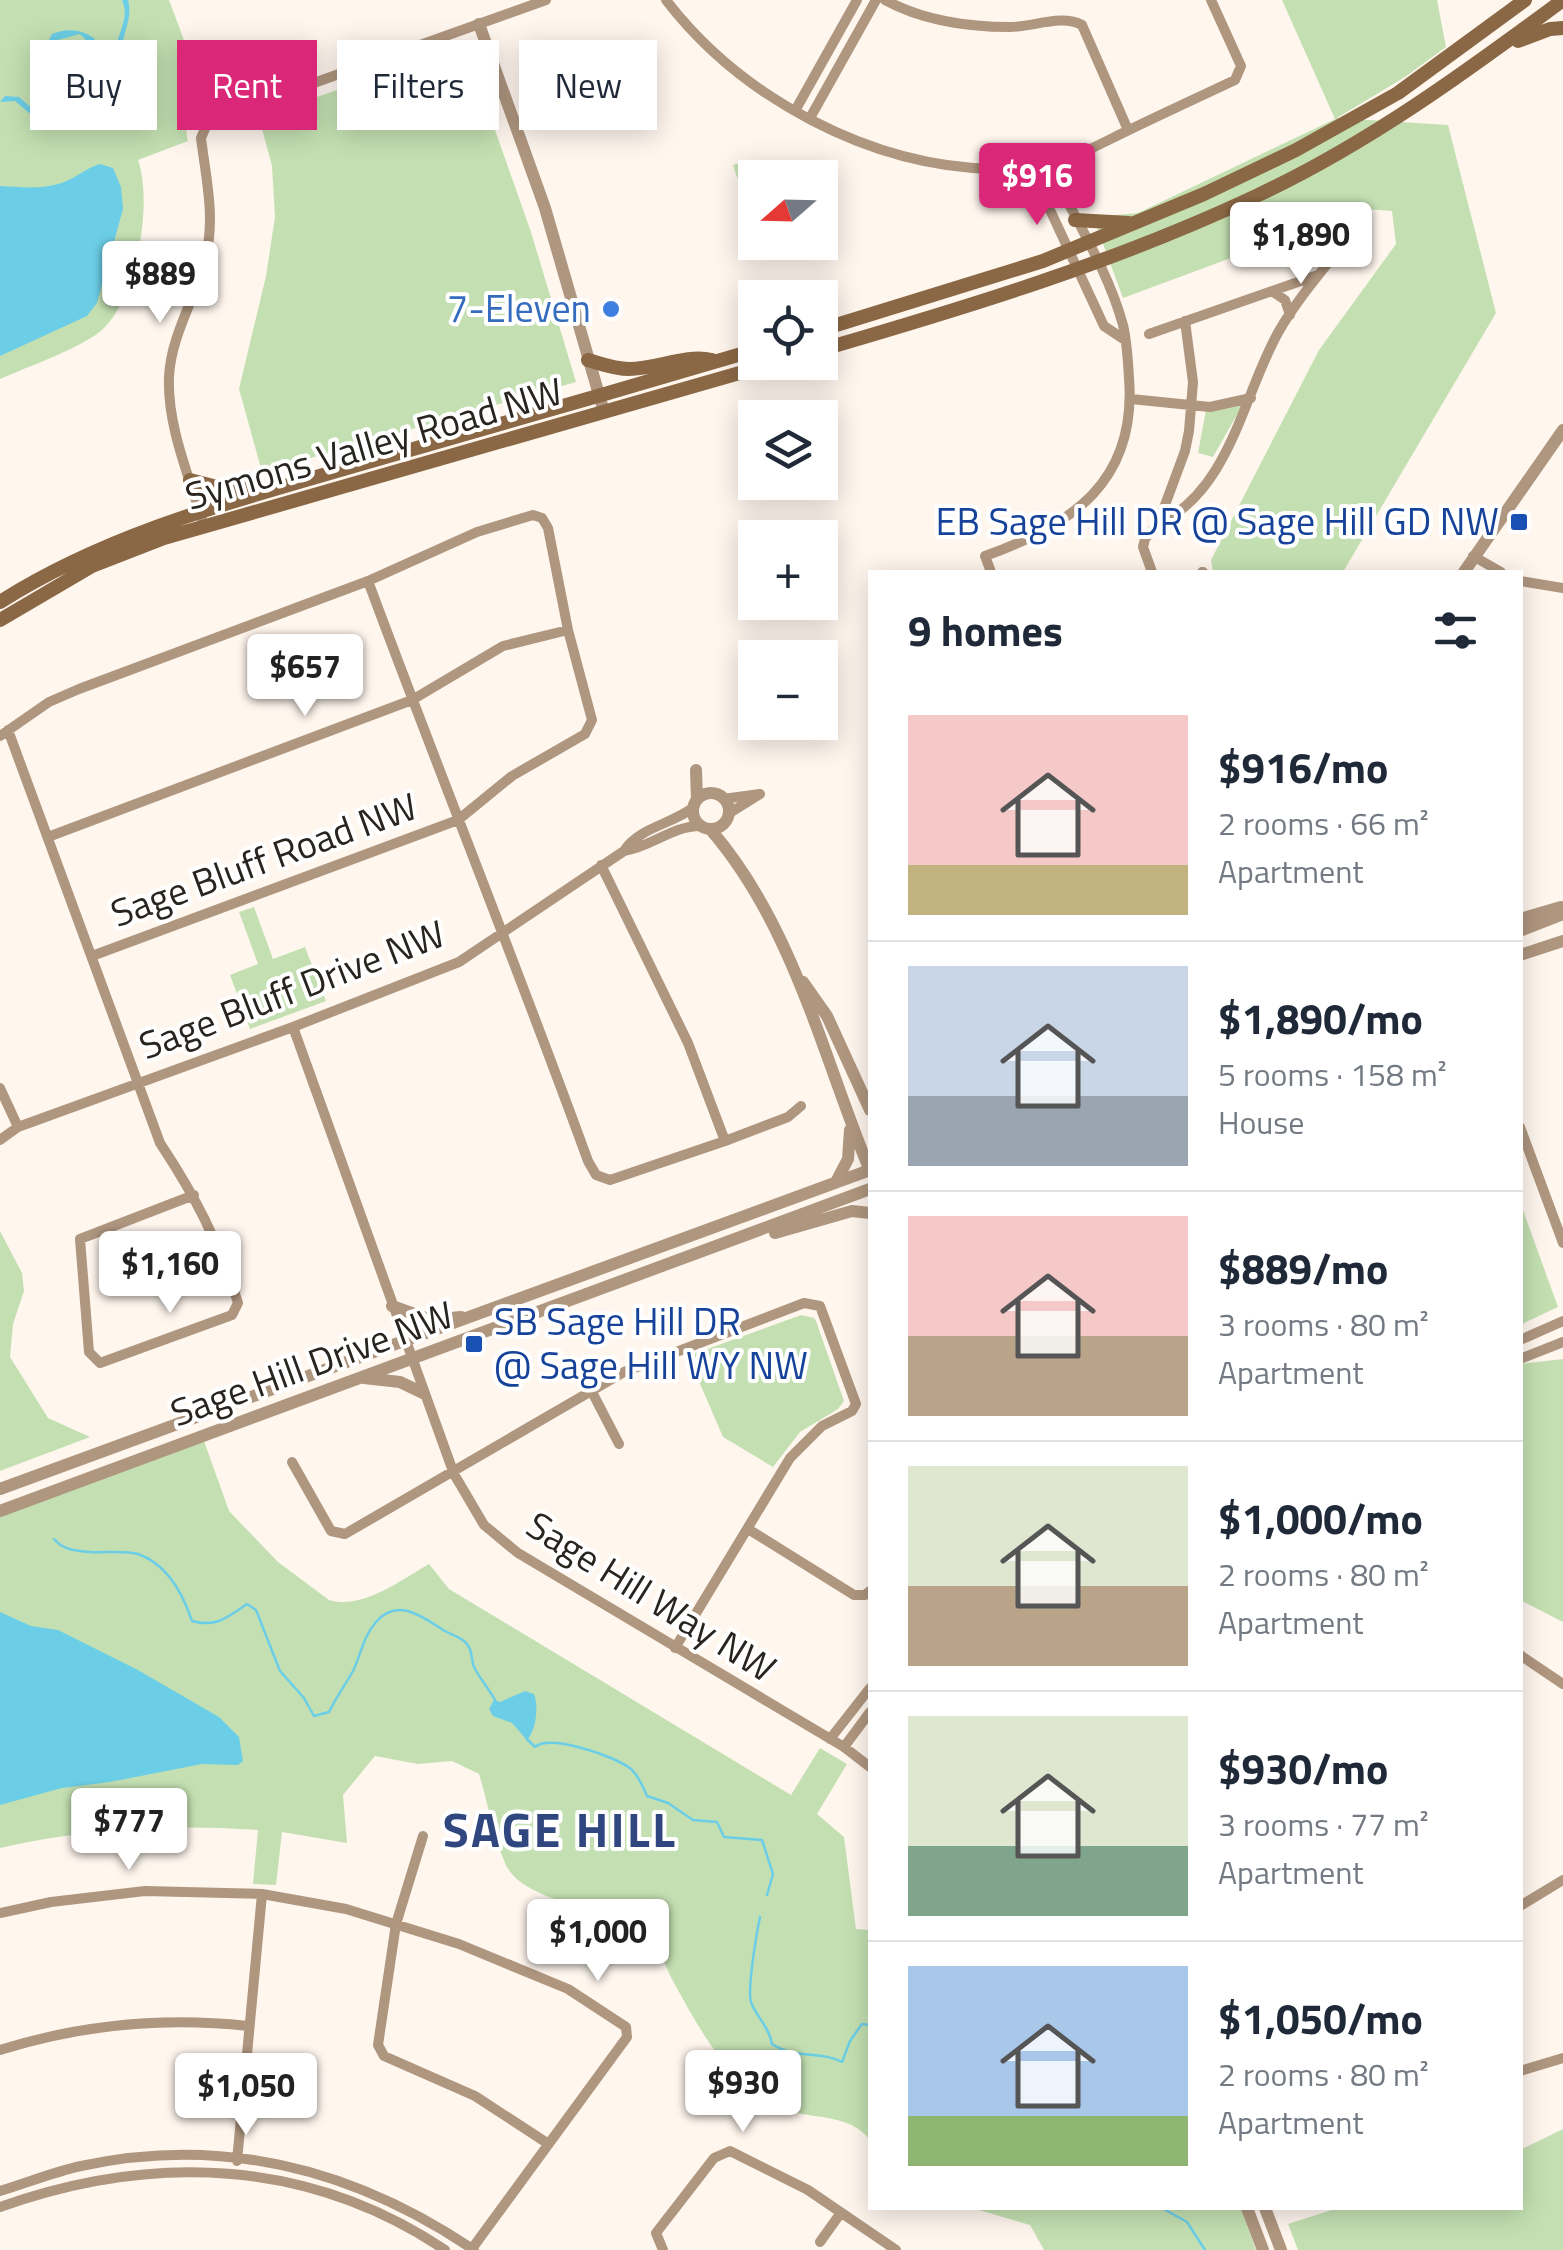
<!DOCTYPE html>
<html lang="en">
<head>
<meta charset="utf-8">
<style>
  body { margin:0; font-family:"Titillium Web",sans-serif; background:#f2f2f3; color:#1f2937; height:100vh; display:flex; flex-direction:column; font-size:38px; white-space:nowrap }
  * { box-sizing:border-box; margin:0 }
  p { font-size:32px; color:#747a83 }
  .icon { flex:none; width:55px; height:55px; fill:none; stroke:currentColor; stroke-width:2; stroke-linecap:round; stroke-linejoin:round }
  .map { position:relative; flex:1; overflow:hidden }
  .side { position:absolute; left:868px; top:570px; width:655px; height:1640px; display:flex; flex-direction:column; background:#fff; border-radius:0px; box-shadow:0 5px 25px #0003 }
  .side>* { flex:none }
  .banner { position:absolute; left:30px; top:40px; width:688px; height:90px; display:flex; gap:20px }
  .needle { width:65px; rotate:250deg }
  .buttons { position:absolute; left:738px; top:160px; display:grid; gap:20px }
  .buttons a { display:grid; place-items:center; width:100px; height:100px; border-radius:0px; background:#fff; box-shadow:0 5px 25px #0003; font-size:50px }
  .price { position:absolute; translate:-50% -85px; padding:0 22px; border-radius:10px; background:#fff; color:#222; font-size:32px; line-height:65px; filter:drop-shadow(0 2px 5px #0008) }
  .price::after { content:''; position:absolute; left:50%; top:60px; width:30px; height:22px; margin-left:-15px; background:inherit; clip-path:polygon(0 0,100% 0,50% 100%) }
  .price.active { background:#db2777; color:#fff }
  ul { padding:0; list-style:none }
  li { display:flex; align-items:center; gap:30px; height:250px; padding:0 40px }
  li+li { border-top:2px solid #e0e1e3 }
  li span { display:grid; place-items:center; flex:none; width:280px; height:200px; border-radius:0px; color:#555 }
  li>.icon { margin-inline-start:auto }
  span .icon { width:120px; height:120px; fill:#fffc; stroke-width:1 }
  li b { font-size:42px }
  h2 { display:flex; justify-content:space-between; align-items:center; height:120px; padding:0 40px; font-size:42px }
  .pill { padding:0 35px; border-radius:0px; background:#fff; box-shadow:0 5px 25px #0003; font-size:35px; line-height:90px }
  .pill.active { background:#db2777; color:#fff }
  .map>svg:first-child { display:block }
  .green { fill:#c4e0b2 }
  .water { fill:#6ccee6 }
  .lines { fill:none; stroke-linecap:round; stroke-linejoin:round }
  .stream { stroke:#6ccee6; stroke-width:2.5 }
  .minor { stroke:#af967f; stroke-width:10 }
  .tertiary { stroke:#af967f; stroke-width:12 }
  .secondary { stroke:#8b6845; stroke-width:14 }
  .shop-dot { fill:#3f7fe0; stroke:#fff; stroke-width:4 }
  .transit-dot { fill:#1a4fb4; stroke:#fff; stroke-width:4 }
  .labels { text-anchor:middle; stroke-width:8; stroke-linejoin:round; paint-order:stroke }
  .shop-label { font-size:38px; fill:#366cbe; stroke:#fff; text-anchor:end }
  .street-label { font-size:38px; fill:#282420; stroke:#fff }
  .transit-label { font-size:38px; fill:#164399; stroke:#fff; text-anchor:end }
  .district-label { font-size:48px; font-weight:bold; letter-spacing:2.5px; fill:#30467f; stroke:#fff }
</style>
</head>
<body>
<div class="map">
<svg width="1563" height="2250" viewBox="0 0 1563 2250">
  <rect width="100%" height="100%" fill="#fff6ee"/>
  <path class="green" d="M0,0H169L209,107C192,114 183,122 188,141L138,160C153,203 137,296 104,328C83,348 29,366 0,379Z
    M1282,0H1437L1446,47L1405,77L1337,118L1448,125L1496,313L1343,572H1213L1211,560L1319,350L1396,244L1392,211L1363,209L1123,298L1093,217L1138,213L1335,119Z
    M458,48L467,51L531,232L576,382L262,472L239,389L266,276L275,217L272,166L258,114L265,115Z
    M742,162L776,177L755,178V207L748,209L733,165Z
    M1243,404L1213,457L1198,453L1206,410Z
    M254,907L273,959L305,947L326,1001L250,1029L230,975L258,964L239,912Z
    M1520,1202L1558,1307L1520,1325Z
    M0,1231L22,1273L24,1291L13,1324L10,1357L48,1418L90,1437L0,1471Z
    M801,1315L814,1318L816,1321L844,1401L838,1409L800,1432L773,1467L723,1437L688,1356Z
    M1563,1359V1622L1520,1600V1364Z
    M204,1441L229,1511L278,1562L329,1600C362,1610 401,1580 429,1564L449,1589L791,1795L820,1748L847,1764L817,1814L844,1837L856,1929L870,1930V2140C846,2108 797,2123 766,2101C719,2067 700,2030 673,1981C666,1968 658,1944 646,1935C612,1906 523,1905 505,1863C493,1835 488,1803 479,1774L452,1761L418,1764L375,1756L343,1795L347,1843L282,1832L276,1885L253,1884L258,1830C171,1824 86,1828 0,1848V1516Z
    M1563,2129V2250H1298L1288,2224L1338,2208H1520V2150Z
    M972,2208H1241L1256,2250H1044L1030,2225Z"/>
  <path class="water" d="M122,0H128C134,22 118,37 124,57L142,68L150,90L139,110L119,115C91,96 108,58 80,34L54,41L66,103L63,111L54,122L41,123L15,101L0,102L5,96L19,97L44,119L56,114L61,95L48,42L52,34C66,28 81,29 94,38L116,106L121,109L138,103L146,88C141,69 126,69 115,56C115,36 131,19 122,0Z
    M100,164L113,168L121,187L123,209L97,303L87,316L0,356V186C22,187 43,190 64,182C77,177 86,168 100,164Z
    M0,1612L31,1626L58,1630L138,1670L219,1717L239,1737L243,1761L238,1765L202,1764L110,1782L62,1788L0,1805Z
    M525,1691L534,1694C539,1706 536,1731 527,1740L512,1723L493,1716L489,1709L494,1700L500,1702Z"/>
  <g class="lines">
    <path class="stream" d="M54,1539C63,1550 76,1551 90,1552C105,1553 125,1550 138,1554C167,1564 183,1594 192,1621C216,1628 228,1617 247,1604L256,1610L280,1671L304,1698L314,1716L329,1712C336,1698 345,1685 353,1671C361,1654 363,1637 376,1622C398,1597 423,1617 443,1630C450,1634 458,1636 464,1641C474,1649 470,1660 475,1669C481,1680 490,1690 496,1702
      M526,1738L535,1747C550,1734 615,1756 631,1769C639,1776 643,1787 647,1796L668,1803L693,1820L717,1822L724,1837L762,1840L773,1874L767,1895
      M760,1917C757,1931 747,1989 751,2002C756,2017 769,2026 772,2044C797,2060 819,2050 842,2062L850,2041L862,2024L870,2025
      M1162,2208L1187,2222L1205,2250"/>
    <path class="minor" d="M666,0C741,98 871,167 995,169C1013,169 1031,170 1048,165C1075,158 1100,144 1125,132C1162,114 1199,97 1235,80L1241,66L1211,0
      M885,0C922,20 969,27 1010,27C1033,27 1062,14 1082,25L1128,130
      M796,109L857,0
      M810,118L876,0
      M1031,169L1104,326L1125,340
      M1272,291L1285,300L1290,315
      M1149,334L1318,275
      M1131,399L1210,407L1251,398
      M1158,524C1231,490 1243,394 1279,331C1301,293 1332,260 1358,225
      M204,526C190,478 167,427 169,377C171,335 195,300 205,260C216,218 206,179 201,138L207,124L216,118L546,0
      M1473,556L1501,572
      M991,572L985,556C1073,525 1137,481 1129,378C1128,360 1127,342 1123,325C1108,270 1074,217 1049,165
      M1152,572L1143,547L1145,539L1158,524L1185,451L1189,431L1193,382L1185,321
      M1202,572H1203
      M368,581C440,775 517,966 588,1161L596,1175L610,1180L725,1141L688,1043L601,865
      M1520,581L1563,588
      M8,730L160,1143C195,1196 219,1242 238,1303L232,1315L100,1363L89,1352L80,1239L194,1195
      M0,736L49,702L79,689L368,581L477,532L533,515L542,518L548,528L568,630L592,720L585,734L512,776L458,820L92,956
      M723,799L760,794L728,814
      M48,837L412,700L503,646L568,630
      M624,851C651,847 672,826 700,826
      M293,1027L454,1474L484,1525L518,1553L844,1747L870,1767
      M0,1088L18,1127
      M1520,1127L1563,1243
      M0,1140L18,1127L293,1027L459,962L624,851C639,827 673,824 694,807
      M725,1141L788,1117L801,1106
      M1520,1340L1563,1321
      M1520,1359L1563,1342
      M591,1390L619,1444
      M292,1462L331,1531L345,1534L624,1372L804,1303L820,1306L856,1404L852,1411L822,1426L790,1458L675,1648
      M748,1529L854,1595H865L870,1591
      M1520,1655L1563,1684
      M830,1739L870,1688
      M844,1747L870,1712
      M423,1836L396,1924L378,2045L384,2056L475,2096L547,2143
      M1520,1906L1563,1880
      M0,1913L51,1902L145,1891L262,1894L346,1909L459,1944L568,1989L626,2027L627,2037L471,2250
      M0,2050C80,2025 165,2017 248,2026
      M1520,2071L1563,2058
      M237,2161L262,1894
      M0,2191C27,2183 53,2172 81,2166C224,2135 354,2169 474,2250
      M0,2207C152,2153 308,2158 445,2250
      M820,2242L840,2214
      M663,2250L656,2233L714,2158L730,2151L808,2190L896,2250"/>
    <path class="tertiary" d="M479,24L545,208L604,412
      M1464,572L1563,430
      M696,770L697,800
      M693 811a18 18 0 1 1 36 0a18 18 0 1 1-36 0Z
      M710,829C793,924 823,1057 870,1171
      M1520,919L1561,907
      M1520,931L1563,914
      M1520,955L1563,941
      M803,982L827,1016L870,1110
      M836,1182L848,1159L850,1130
      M775,1233L852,1211L870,1213
      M392,1306L431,1320L461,1317
      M364,1378L400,1382L423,1393
      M0,1489L870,1170
      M0,1511L870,1189
      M1247,2208L1263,2250
      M1265,2208L1281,2250"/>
    <path class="secondary" d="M1518,41L1550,29L1563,28
      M1075,220L1129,223
      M820,330L1043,261L1204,194L1296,150L1398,93L1525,0
      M820,350C968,307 1116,262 1256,196C1366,145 1466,72 1563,0
      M588,360C602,364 615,369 629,369C657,369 685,354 712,360
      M190,480L217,487L258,489
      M0,602C110,532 237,500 361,464C492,426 624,389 755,350
      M0,620L92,566L164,538L778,362"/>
  </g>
  <circle class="shop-dot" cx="611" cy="309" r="10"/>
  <g class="transit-dot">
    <rect x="1509" y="512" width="20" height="20" rx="5"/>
    <rect x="464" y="1334" width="20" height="20" rx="5"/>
  </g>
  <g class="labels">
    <g class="shop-label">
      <text x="591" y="322">7-Eleven</text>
    </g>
    <g class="street-label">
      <text transform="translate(374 444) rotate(-16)" y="13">Symons Valley Road NW</text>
      <text transform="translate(264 860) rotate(-20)" y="13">Sage Bluff Road NW</text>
      <text transform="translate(292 990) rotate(-21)" y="13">Sage Bluff Drive NW</text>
      <text transform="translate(312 1364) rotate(-20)" y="13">Sage Hill Drive NW</text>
      <text transform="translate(651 1597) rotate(32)" y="13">Sage Hill Way NW</text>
    </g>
    <g class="transit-label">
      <text x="1499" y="535">EB Sage Hill DR @ Sage Hill GD NW</text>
      <text x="494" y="1335" text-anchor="start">SB Sage Hill DR<tspan x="494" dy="44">@ Sage Hill WY NW</tspan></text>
    </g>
    <g class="district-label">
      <text x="560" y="1847">SAGE HILL</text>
    </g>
  </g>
</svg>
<div class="buttons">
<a><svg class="needle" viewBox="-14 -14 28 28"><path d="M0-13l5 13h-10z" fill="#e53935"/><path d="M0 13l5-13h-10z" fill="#747a83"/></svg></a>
<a><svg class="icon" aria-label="locate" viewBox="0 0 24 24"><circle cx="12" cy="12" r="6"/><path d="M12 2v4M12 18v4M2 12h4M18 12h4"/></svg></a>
<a><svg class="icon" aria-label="layers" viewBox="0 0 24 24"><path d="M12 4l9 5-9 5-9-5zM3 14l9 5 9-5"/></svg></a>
<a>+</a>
<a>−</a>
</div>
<b class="price active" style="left:1037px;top:228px">$916</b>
<b class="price" style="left:1301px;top:287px">$1,890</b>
<b class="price" style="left:160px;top:326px">$889</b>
<b class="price" style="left:305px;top:719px">$657</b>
<b class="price" style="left:170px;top:1316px">$1,160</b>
<b class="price" style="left:129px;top:1873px">$777</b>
<b class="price" style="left:598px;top:1984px">$1,000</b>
<b class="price" style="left:743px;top:2135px">$930</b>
<b class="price" style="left:246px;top:2138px">$1,050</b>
<div class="banner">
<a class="pill">Buy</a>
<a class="pill active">Rent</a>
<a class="pill">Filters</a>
<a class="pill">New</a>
</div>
<section class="side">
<h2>9 homes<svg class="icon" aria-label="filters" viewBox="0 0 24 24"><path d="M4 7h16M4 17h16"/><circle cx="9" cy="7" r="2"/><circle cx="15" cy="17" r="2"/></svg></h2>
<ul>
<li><span style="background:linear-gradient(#f6c9c9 75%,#c2b280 0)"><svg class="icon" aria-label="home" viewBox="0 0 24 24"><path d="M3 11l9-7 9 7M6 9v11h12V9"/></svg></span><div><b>$916/mo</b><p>2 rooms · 66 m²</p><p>Apartment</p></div></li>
<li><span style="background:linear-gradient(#c9d6e8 65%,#9aa5b1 0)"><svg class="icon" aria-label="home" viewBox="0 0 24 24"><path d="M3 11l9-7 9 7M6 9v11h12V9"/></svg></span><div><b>$1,890/mo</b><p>5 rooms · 158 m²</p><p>House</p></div></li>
<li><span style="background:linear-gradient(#f6c9c9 60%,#b9a48a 0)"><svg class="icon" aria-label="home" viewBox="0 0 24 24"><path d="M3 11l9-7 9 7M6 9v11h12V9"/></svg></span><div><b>$889/mo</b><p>3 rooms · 80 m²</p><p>Apartment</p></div></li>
<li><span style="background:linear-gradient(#dfe7d0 60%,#b9a48a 0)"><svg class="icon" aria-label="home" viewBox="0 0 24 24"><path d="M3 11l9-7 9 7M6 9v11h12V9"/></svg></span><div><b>$1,000/mo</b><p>2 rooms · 80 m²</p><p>Apartment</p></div></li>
<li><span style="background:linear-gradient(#dfe7d0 65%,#7fa58c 0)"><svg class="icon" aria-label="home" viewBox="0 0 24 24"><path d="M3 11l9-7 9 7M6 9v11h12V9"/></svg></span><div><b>$930/mo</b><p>3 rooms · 77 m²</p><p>Apartment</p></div></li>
<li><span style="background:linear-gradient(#a9c7e8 75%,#8fb573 0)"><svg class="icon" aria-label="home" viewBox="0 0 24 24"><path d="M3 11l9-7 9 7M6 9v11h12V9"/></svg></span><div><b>$1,050/mo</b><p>2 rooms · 80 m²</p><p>Apartment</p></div></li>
</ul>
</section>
</div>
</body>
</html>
